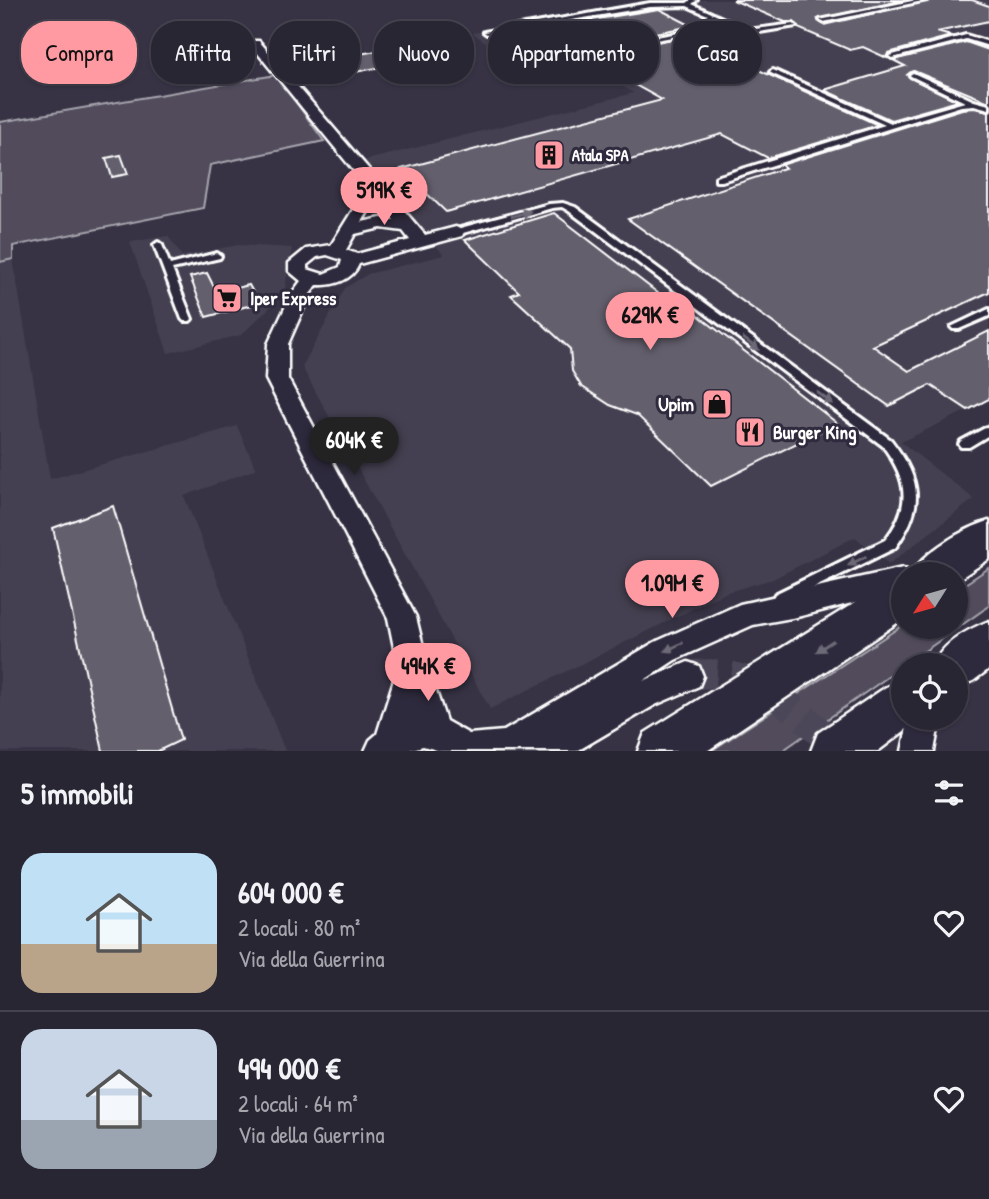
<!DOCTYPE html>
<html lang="it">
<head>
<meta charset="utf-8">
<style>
  body { margin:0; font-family:"Patrick Hand",sans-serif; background:#353240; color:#f1f3f6; height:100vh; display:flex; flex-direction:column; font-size:26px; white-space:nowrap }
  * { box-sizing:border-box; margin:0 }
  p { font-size:23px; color:#a5a5ac }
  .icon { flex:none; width:38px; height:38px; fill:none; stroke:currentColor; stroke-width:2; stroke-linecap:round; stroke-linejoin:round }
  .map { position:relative; height:751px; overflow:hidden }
  .panel { display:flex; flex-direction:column; background:#292634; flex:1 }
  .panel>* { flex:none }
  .top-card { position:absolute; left:21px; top:21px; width:948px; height:63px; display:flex; gap:14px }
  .needle { width:46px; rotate:233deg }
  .controls { position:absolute; left:891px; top:562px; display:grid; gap:14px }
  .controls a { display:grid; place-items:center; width:77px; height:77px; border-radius:50%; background:#292634; box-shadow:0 2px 5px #0004,0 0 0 2px #45434f; font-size:35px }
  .price { position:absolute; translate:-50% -60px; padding:0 16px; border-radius:24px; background:#ff9aa2; color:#111; font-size:23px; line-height:46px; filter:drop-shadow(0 2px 4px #0008) }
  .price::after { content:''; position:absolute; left:50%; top:42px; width:21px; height:16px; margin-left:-10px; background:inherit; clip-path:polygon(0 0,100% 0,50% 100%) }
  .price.active { background:#222; color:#fff }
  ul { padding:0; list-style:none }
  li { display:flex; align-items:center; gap:21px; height:175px; padding:0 21px }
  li+li { border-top:2px solid #45434f }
  li span { display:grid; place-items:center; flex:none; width:196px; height:140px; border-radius:21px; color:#555 }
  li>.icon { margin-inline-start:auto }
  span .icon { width:84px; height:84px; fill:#fffc; stroke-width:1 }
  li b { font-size:30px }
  h2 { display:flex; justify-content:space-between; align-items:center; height:84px; padding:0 21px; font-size:30px }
  .tag { padding:0 24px; border-radius:28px; background:#292634; box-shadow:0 2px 5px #0004,0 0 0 2px #45434f; font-size:24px; line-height:63px }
  .tag.active { background:#ff9aa2; color:#111 }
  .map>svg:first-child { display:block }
  .built { fill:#444051 }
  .green { fill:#514c5c; stroke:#a8a6ae; stroke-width:2 }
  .building { fill:#635f6d; stroke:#fff; stroke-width:2 }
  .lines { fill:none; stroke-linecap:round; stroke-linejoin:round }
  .minor-tunnel { stroke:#4b4758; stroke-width:29; stroke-dasharray:29 14; stroke-linecap:butt }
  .service-casing { stroke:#fff; stroke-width:6 }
  .minor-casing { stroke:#fff; stroke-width:5 }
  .primary-casing { stroke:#fff; stroke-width:5 }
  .service { fill:#2f2a3d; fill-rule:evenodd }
  .minor { fill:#2f2a3d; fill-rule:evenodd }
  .primary { fill:#2f2a3d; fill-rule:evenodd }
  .oneway { fill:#6d6a77 }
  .labels { text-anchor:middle; stroke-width:6; stroke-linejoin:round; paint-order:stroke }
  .far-poi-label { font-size:16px; font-weight:bold; fill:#fff; stroke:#2f2a3d; text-anchor:start }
  .poi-label { font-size:19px; font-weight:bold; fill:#fff; stroke:#2f2a3d; text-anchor:start }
</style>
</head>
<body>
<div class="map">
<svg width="989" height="751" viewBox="0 0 989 751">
  <rect width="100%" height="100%" fill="#373345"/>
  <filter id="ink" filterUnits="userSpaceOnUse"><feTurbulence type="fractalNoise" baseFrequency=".0143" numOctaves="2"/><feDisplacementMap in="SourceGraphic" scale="14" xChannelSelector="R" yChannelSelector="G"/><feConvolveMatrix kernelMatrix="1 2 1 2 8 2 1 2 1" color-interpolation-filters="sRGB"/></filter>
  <g filter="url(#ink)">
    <path class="built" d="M669,0H989V331L910,370L968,410L901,442L974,499L889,564L855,537L773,579L727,592L490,709L302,367L345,288L368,274L444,255L363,161L634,93L570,57L518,66L473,33Z
      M168,236L182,256L238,245L292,248L284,294L241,335L168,353L130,242Z
      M13,259L50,479L237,426L256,469L184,496L285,751H0V262Z"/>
    <path class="green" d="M276,75L324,141L210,165L203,208L13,246V259L0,262V122Z
      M989,568V606L782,751H711L903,625L956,626V590Z"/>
    <path class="building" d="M733,0H904L818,19L824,25L930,0H972L989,6V21L937,32L951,36L888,53L887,58L863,47L850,50L798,28L794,22H785Z
      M659,9L692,26L523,58L492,36Z
      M697,34L733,50L726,52L756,65L750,66L878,125L768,158L722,134L446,212L401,169L662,100L583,56Z
      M966,42L989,50V102L914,71L907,75L910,78L958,101L891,120L824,90L905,66L893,60Z
      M382,50L394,62L389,63L392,65L335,76L323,63L328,62L326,60Z
      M974,108L989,111V292L873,346L909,371L989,331V399L968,410L930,385L889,406L628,219L785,168L781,165L962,109Z
      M121,155L128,174L112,177L106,158Z
      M554,213L685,314L694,312L837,423L711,486L637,415L610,405L581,386L572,371L570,349L511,295L519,292L465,240Z
      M207,273L217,293L249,285L259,303L206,317L190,277Z
      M113,506L181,740L158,751H103L53,528Z"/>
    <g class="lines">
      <path class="minor-tunnel" d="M688,676C753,663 794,710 839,749"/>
      <g class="service-casing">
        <path id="service" d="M691,0H697L692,4L748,30L793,24L796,26L747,34L712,17L694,33L525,64L523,63V61L690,31L708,15L687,6L650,7L487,34L484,32L650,3H687Z
          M917,0H927L823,22L820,20Z
          M966,35L989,42V46L966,39L892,58L889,56Z
          M773,70L891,123L965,102L911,76L910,75L913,73L974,101L989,105V109L974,105L961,106L722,181H716V177L885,125L771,73L770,72Z
          M563,203L575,207L891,440C922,480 925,506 895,548L785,602L780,604L775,602L773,598L775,594L885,540C912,506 908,480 883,446L569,211L562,207L552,208L456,235L452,232L453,230L549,204Z
          M158,242L162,245L170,265L217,253L221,256L220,258L172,269L192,319L190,321H184L182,319L154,245Z
          M989,309V316L959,329H953L951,327Z
          M989,426V435L969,447H961L959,444L961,441Z"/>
      </g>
      <g class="minor-casing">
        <path id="minor" d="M251,41H259L425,235L456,227L464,232L462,236L359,264C352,281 333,286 317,285L310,294L288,344V379L416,617L428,667L446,721L469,734L504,731L655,642L740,604L903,568L914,574H903V590L797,617L753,625L675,660L643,681L688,662L699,666L703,676L699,686L655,705L577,751H440L423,746L406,751H365L370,740L377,734L398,667L388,618L266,379L268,344L292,293L301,281L289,271V263L306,249L331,245L367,187L251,45ZM376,198L394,220L381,218L362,222ZM381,228L403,231L410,240L357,254L346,250L355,234ZM327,255L342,260L340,267L323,274L307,269V265L317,257Z
          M909,718H940L934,751H902Z"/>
      </g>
      <g class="primary-casing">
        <path id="primary" d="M989,521V559L956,581V574H912C923,552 965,528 989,521Z
          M903,576V619L707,751H638L645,733L888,582Z
          M989,621V669L973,681L956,687V665H933C943,643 966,630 989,621Z
          M903,680V718H921L920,719L878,751H811L818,733L886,687Z"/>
      </g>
      <use href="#service" class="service"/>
      <use href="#minor" class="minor"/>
      <use href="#primary" class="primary"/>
    </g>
    <defs><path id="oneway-solid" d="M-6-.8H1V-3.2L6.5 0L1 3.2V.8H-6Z" transform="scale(1.75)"/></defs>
    <g class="oneway">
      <use href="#oneway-solid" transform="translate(521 214) rotate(-16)"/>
      <use href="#oneway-solid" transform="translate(751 344) rotate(37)"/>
      <use href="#oneway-solid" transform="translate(825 398) rotate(36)"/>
      <use href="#oneway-solid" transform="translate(857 561) rotate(153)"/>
      <use href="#oneway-solid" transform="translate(825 646) rotate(147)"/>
      <use href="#oneway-solid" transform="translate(674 647) rotate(155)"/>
    </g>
  </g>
  <defs>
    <g id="building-square" transform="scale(1.575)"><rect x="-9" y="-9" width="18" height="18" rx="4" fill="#ff9aa2" stroke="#2f2a3d"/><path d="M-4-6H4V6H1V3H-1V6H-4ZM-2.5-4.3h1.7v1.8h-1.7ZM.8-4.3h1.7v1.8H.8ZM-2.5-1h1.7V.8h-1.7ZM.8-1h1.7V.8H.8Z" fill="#111"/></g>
    <g id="supermarket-square" transform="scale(1.575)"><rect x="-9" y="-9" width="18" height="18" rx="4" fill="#ff9aa2" stroke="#2f2a3d"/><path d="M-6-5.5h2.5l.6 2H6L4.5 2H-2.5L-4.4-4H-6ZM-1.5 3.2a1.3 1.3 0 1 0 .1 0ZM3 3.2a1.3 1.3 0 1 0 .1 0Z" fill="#111"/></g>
    <g id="shop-square" transform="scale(1.575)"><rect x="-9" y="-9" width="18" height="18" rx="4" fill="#ff9aa2" stroke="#2f2a3d"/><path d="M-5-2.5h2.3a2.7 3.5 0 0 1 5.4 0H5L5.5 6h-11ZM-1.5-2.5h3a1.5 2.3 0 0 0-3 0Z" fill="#111"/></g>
    <g id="restaurant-square" transform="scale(1.575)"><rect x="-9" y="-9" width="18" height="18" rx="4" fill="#ff9aa2" stroke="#2f2a3d"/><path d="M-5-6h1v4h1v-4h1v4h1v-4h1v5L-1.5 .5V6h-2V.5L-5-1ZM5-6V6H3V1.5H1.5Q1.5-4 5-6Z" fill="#111"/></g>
  </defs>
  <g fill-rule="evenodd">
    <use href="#building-square" x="549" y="155"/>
    <use href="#supermarket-square" x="227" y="298"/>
    <use href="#shop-square" x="717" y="404"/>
    <use href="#restaurant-square" x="750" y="432"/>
  </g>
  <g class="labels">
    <g class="far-poi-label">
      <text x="572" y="161">Atala SPA</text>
    </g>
    <g class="poi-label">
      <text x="250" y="305">Iper Express</text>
      <text x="694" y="411" text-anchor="end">Upim</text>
      <text x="773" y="439">Burger King</text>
    </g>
  </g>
</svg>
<div class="controls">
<a><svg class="needle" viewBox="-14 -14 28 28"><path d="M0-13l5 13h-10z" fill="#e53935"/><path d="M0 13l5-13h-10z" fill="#a5a5ac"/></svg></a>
<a><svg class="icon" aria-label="locate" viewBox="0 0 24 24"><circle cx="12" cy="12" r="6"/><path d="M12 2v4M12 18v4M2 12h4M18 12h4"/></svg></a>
</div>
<b class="price" style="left:384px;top:227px">519K €</b>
<b class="price" style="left:650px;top:352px">629K €</b>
<b class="price active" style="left:354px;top:477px">604K €</b>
<b class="price" style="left:672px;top:620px">1.09M €</b>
<b class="price" style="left:428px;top:703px">494K €</b>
<div class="top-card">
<a class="tag active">Compra</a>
<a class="tag">Affitta</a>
<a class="tag">Filtri</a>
<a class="tag">Nuovo</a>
<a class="tag">Appartamento</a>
<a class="tag">Casa</a>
</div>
</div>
<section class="panel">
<h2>5 immobili<svg class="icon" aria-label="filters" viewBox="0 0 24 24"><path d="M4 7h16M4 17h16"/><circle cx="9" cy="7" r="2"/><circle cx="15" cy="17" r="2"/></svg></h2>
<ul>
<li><span style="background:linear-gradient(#bfe0f5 65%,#b9a48a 0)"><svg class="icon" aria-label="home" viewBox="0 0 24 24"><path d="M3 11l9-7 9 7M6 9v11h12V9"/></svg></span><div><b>604 000 €</b><p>2 locali · 80 m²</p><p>Via della Guerrina</p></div><svg class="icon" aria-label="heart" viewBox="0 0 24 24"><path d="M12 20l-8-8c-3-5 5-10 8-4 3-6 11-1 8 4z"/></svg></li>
<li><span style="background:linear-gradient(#c9d6e8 65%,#9aa5b1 0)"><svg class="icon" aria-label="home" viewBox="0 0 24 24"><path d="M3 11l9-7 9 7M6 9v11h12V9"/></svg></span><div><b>494 000 €</b><p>2 locali · 64 m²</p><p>Via della Guerrina</p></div><svg class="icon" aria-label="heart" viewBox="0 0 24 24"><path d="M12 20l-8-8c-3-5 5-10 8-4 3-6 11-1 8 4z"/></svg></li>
</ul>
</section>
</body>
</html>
